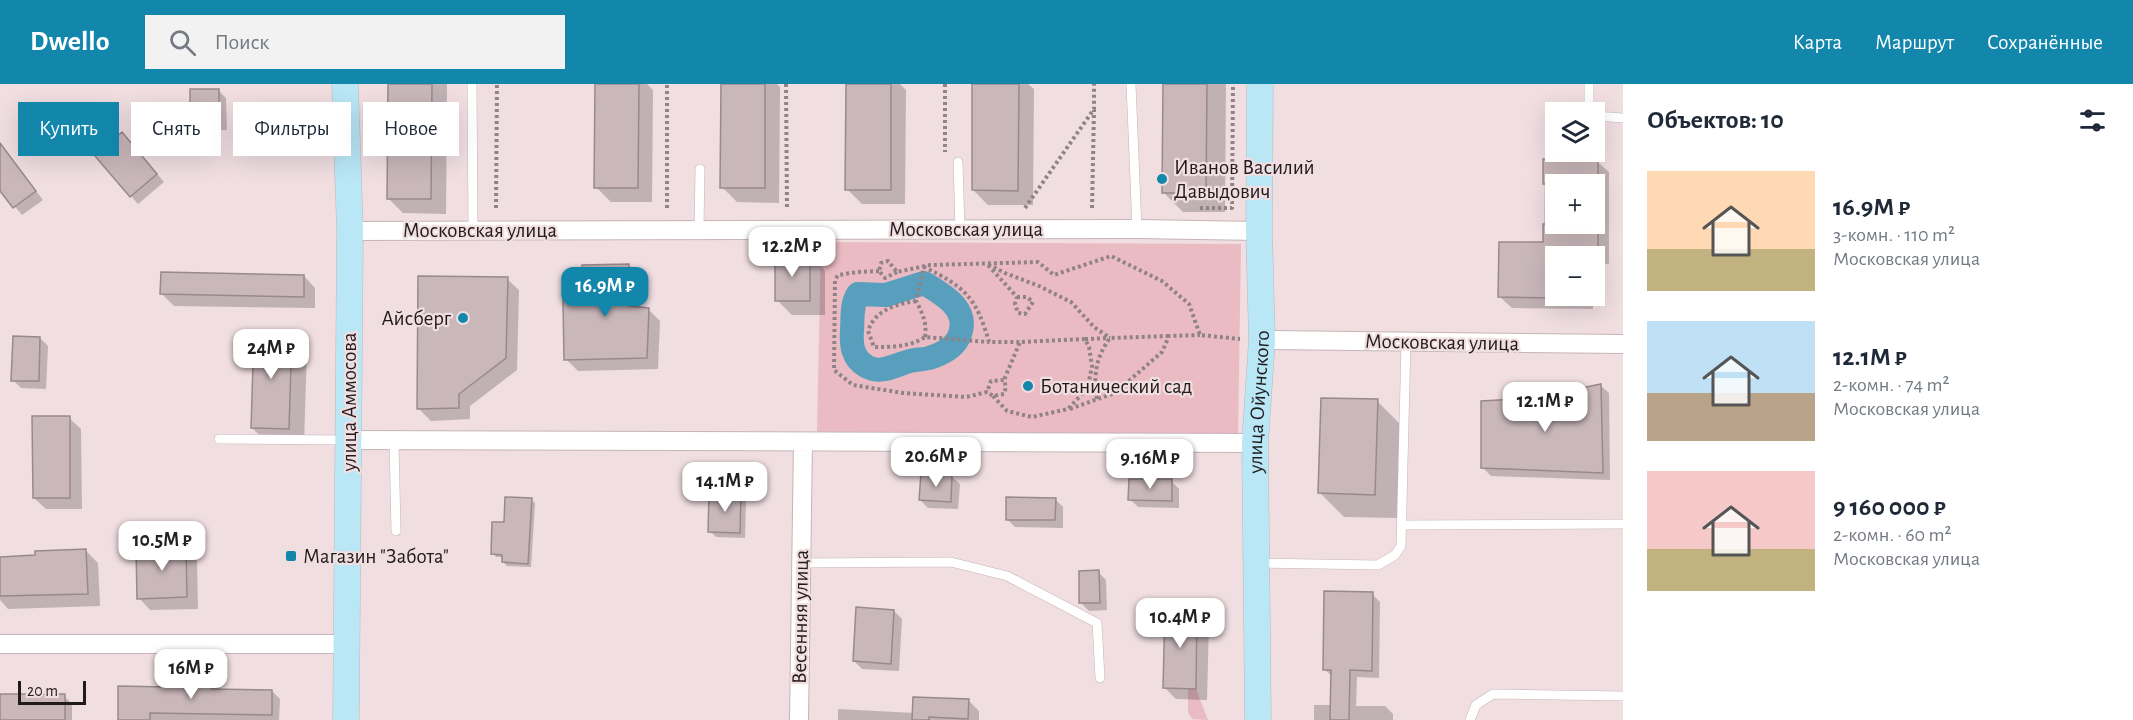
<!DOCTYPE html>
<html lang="ru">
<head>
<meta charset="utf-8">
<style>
  body { margin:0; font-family:"Alegreya Sans",sans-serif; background:#f2f2f3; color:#1f2937; height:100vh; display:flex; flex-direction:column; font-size:22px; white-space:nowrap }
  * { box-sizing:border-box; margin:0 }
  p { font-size:20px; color:#747a83 }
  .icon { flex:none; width:33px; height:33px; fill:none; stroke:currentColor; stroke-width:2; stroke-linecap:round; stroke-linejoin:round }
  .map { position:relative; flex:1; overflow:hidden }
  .drawer { display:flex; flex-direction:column; background:#fff; width:510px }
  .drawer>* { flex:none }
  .hud { position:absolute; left:18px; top:18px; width:570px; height:54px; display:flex; gap:12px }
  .buttons { position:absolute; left:1545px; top:18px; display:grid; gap:12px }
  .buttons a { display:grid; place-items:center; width:60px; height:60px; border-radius:0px; background:#fff; box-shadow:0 6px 24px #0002; font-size:30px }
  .scale { position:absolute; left:18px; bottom:15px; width:68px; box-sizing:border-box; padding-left:6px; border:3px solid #221b1d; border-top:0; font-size:16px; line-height:21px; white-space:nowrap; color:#221b1d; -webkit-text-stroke:4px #f0dee1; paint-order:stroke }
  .price { position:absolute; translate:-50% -51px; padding:0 14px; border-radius:12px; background:#fff; color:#222; font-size:20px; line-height:39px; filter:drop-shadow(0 2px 3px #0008) }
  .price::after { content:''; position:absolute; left:50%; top:36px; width:18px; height:14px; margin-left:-9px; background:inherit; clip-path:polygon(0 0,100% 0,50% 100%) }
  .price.active { background:#1286ab; color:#fff }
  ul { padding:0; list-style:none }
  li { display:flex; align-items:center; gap:18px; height:150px; padding:0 24px }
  li span { display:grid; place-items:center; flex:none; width:168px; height:120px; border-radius:0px; color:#555 }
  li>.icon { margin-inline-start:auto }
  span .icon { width:72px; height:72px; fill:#fffc; stroke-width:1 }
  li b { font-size:26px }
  h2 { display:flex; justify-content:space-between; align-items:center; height:72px; padding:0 24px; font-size:26px }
  .pill { padding:0 21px; border-radius:0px; background:#fff; box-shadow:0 6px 24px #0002; font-size:21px; line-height:54px }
  .pill.active { background:#1286ab; color:#fff }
  header { display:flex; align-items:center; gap:36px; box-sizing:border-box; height:84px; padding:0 30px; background:#1286ab; color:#fff }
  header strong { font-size:28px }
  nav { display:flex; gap:33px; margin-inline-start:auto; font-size:21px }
  .search { width:420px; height:54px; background:#f2f2f3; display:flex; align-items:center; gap:15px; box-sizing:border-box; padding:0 21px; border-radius:0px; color:#747a83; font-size:22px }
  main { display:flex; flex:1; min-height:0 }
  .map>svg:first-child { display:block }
  .green { fill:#eabbc3 }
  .shadow { fill:#0003; fill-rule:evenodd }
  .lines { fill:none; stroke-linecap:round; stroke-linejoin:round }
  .canal { stroke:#579fbd; stroke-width:24 }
  .building { fill:#c9b7ba; stroke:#9a898c; stroke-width:1.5 }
  .service-casing { stroke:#c6b4b7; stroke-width:10 }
  .minor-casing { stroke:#c6b4b7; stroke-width:20 }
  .secondary-casing { stroke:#c6b4b7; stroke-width:27 }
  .path { stroke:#908386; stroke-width:4; stroke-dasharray:3 3; stroke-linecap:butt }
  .service { stroke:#fff; stroke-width:9 }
  .minor { stroke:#fff; stroke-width:18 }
  .secondary { stroke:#b9e7f6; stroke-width:26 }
  .poi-dot { fill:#1286ab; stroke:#f0dee1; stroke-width:2 }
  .labels { text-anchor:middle; stroke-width:4.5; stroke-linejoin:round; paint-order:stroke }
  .poi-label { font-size:21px; fill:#221b1d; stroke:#f0dee1; text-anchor:start }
  .street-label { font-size:21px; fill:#221b1d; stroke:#f0dee1 }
</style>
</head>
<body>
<header>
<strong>Dwello</strong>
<div class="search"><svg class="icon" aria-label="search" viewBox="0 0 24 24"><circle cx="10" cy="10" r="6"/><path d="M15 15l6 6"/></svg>Поиск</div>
<nav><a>Карта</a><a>Маршрут</a><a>Сохранённые</a></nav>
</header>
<main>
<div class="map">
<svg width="1623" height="636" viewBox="0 0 1623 636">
  <rect width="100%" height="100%" fill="#f0dee1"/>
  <path class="green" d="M821,158L1241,160L1238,353L817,349Z
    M1188,605H1196L1208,636L1192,635L1188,628Z"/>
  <path class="shadow" d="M389,0H447L446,130L403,129L388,114Z
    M596,0H647L653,6L652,118H611L596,103Z
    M722,0H777L780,3L779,119L737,118L722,103Z
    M848,0H900L906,6L905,120H862L847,105Z
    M974,0H1028L1034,5L1033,121H988L973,106Z
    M1164,0H1226L1225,128H1183L1163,108Z
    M218,6L226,14L227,46H199L191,38Z
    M130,58L164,98L138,120L131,112Z
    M0,59L43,116L22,131L0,105Z
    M1564,68H1586L1609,88V180H1594V172H1556V212H1593V225L1512,224L1500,213L1544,160L1545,76H1564ZM1556,100H1594V140H1556Z
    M810,172L825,187V231H792L777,216Z
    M628,181L640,193V224L648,225L660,237L658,285L578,287L566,275L585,213Z
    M304,192L315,204V224L174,222L162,210Z
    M507,195L519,206L517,286L470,322V335L431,337L419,325Z
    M292,249L307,264L304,360L268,359L252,344Z
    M40,254L48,262L46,305L21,304L13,296Z
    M1601,302L1609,309L1610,396L1491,392L1483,384L1533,316Z
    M1377,317L1401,341L1398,434L1344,433L1320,409Z
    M69,334L81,345L82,425H46L34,414Z
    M952,393L960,400L958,425L928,424L920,416Z
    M1171,397L1179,405V424L1138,423L1130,415Z
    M740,411L746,417L745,454L716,453L710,447Z
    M1055,415L1063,423V444L1015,443L1007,435Z
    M531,416L535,419L531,483L507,482L503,478L504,473H496L493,469L505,440Z
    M185,464L197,476L198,525L150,526L139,514Z
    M85,466L98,479L100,522L8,525L0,516V474L37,472Z
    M1098,488L1106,496L1107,526L1089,527L1081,519Z
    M1372,510L1380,518L1379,594L1357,593L1356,622H1385L1393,630V636H1314V621H1332L1333,593L1324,585Z
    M1197,526L1209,538L1207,616L1176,615L1165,604Z
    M894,527L902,535L899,587L862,585L854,577Z
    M212,593L220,601V606L272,607L280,615L279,636H120Z
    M0,610L2,611L64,612L72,620V636H0Z
    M969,617L979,627V636H838V625L914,629Z"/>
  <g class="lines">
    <path class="canal" d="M924,199C943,210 969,225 960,250C956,262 944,269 932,273C925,276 917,275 910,277C895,281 880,291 866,282C852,274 851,260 852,246C853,233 851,221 858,210L886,211Z"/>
  </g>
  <path class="building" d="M388,0H432L431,115H387Z
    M595,0H639L638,104H594Z
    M721,0H765V104H720Z
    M846,0H891V106H845Z
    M972,0H1019L1018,107L972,106Z
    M1163,0H1207L1206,109H1162Z
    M190,5H219V39H190Z
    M122,48L157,90L130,113L95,72Z
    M0,59L36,107L13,124L0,107Z
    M1563,68H1586V75H1598V100H1543V75H1563Z
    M1543,140H1598V168L1582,169V172H1556V214L1498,213L1499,158H1543Z
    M775,170H810V217H775Z
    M629,180V222L649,224L647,274L564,276L563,216L583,212L582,181Z
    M161,188L304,191V213L160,210Z
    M418,192L508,193L506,274L459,310V324L417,325Z
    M254,247L292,248L289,345L251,344Z
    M13,252L40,253L39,297H11Z
    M1601,300L1603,389L1481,384V317L1533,314Z
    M1321,314L1378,315L1375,411L1318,409Z
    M32,332H70V414H33Z
    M921,389L952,391L951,418L919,416Z
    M1129,395H1172V417L1128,416Z
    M709,409L741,410L740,449L708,448Z
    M505,413L532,414L528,480L502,478V471L491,470L492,438H504Z
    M1006,413L1056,414L1055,436H1006Z
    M186,462L187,513L137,515L136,464Z
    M86,465L88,510L0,512V473L35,471V467Z
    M1099,486L1100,519H1079V487Z
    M1324,507L1373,508L1372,587L1350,586L1349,636H1330L1331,586H1323Z
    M856,523L894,526L891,580L853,577Z
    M1165,524L1197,525L1196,605L1163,604Z
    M170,591L212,592V605L272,606V631L150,629V636H118V602L170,603Z
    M0,610H65V636H0Z
    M913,613L969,615L968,635L929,633V636H912Z"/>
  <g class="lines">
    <g class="service-casing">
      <path id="service" d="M472,0L473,147
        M1131,0L1137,145
        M1589,0V28
        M1594,32L1623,34
        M958,78L960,145
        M699,145L700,85
        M219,355L345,356
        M394,356L396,447
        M1402,441L1623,440
        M801,479L951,478L1007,492L1097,539L1100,594
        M1259,479L1378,481L1395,471L1401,462L1406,258
        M1470,636L1476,621L1493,610L1623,612"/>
    </g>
    <g class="minor-casing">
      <path id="minor" d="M350,147L1137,145L1259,147
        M1262,256L1623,260
        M349,356L1255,359
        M0,560H347
        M799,636L803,358"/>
    </g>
    <g class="secondary-casing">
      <g id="secondary">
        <path d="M345,0L350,147L346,636"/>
        <path id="s1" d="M1258,636L1255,359L1262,256L1259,147L1260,0"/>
      </g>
    </g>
    <path class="path" d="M786,0L787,124
      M945,0V68
      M496,124L497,0
      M667,124V0
      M1025,124L1094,25V0
      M1092,124L1094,26
      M1200,124H1232L1233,0
      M879,187L858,188L838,191L835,196L834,286L853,301L903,309L966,313L987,308L993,312L1004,310L1006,303L1004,296L991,297L987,308
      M897,188L885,194L879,187L881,179L888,177L897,188L930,181L1038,178L1054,191L1111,172L1162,197L1189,220L1200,251L1240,255
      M1017,213H1027L1033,218L1025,230L1018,229L1015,220L1017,213L987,180L1005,189L1039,202L1071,218L1094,243L1110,254
      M916,217C896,220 875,226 868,247L874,263C892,263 910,263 925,253L989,258
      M925,253C927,239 923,230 916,217L924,183C965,203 976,213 989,258H1020
      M1085,255L1110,254
      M993,312L1007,327L1032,333L1068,325L1082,310L1089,297L1092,282L1089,263L1085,255L1020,258L1004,296
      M1097,315C1093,292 1096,273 1110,254L1169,252
      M1070,325L1115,309L1162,268L1169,252L1200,251"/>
    <use href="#service" class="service"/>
    <use href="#minor" class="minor"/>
    <use href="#secondary" class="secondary"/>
  </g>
  <g class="poi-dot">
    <circle cx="1162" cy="95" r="6"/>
    <circle cx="463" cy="234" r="6"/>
    <circle cx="1028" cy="302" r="6"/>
    <rect x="285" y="466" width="12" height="12" rx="3"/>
  </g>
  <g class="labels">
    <g class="poi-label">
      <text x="1174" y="90">Иванов Василий<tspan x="1174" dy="24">Давыдович</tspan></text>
      <text x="451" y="241" text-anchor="end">Айсберг</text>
      <text x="1040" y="309">Ботанический сад</text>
      <text x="303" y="479">Магазин "Забота"</text>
    </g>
    <g class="street-label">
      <text x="966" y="152">Московская улица</text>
      <text x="480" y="153">Московская улица</text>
      <text transform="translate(1442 258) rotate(1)" y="7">Московская улица</text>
      <text transform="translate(349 318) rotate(-90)" y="7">улица Аммосова</text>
      <text dy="7" stroke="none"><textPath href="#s1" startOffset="318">улица Ойунского</textPath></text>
      <text transform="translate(800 533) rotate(-89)" y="7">Весенняя улица</text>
    </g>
  </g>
</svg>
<div class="buttons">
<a><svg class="icon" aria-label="layers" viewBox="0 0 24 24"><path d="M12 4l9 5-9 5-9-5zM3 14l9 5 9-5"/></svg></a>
<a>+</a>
<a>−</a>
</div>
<div class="scale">20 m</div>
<b class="price" style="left:792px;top:194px">12.2M ₽</b>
<b class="price active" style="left:605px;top:234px">16.9M ₽</b>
<b class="price" style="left:271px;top:296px">24M ₽</b>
<b class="price" style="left:1545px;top:349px">12.1M ₽</b>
<b class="price" style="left:936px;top:404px">20.6M ₽</b>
<b class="price" style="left:1150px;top:406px">9.16M ₽</b>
<b class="price" style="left:725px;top:429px">14.1M ₽</b>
<b class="price" style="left:162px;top:488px">10.5M ₽</b>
<b class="price" style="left:1180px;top:565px">10.4M ₽</b>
<b class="price" style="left:191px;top:616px">16M ₽</b>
<div class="hud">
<a class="pill active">Купить</a>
<a class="pill">Снять</a>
<a class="pill">Фильтры</a>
<a class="pill">Новое</a>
</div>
</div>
<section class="drawer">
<h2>Объектов: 10<svg class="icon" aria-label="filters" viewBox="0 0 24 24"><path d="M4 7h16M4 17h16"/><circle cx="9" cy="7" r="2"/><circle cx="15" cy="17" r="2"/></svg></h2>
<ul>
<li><span style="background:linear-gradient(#ffd9b3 65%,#c2b280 0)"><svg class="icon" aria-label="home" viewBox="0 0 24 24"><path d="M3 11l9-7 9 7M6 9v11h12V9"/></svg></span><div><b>16.9M ₽</b><p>3-комн. · 110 m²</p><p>Московская улица</p></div></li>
<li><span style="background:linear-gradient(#bfe0f5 60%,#b9a48a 0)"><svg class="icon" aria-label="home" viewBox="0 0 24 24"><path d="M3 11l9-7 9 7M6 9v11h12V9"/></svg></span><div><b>12.1M ₽</b><p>2-комн. · 74 m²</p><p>Московская улица</p></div></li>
<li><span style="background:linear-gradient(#f6c9c9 65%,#c2b280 0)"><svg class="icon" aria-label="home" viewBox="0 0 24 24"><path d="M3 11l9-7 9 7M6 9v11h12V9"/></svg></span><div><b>9 160 000 ₽</b><p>2-комн. · 60 m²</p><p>Московская улица</p></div></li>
</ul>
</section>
</main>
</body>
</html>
